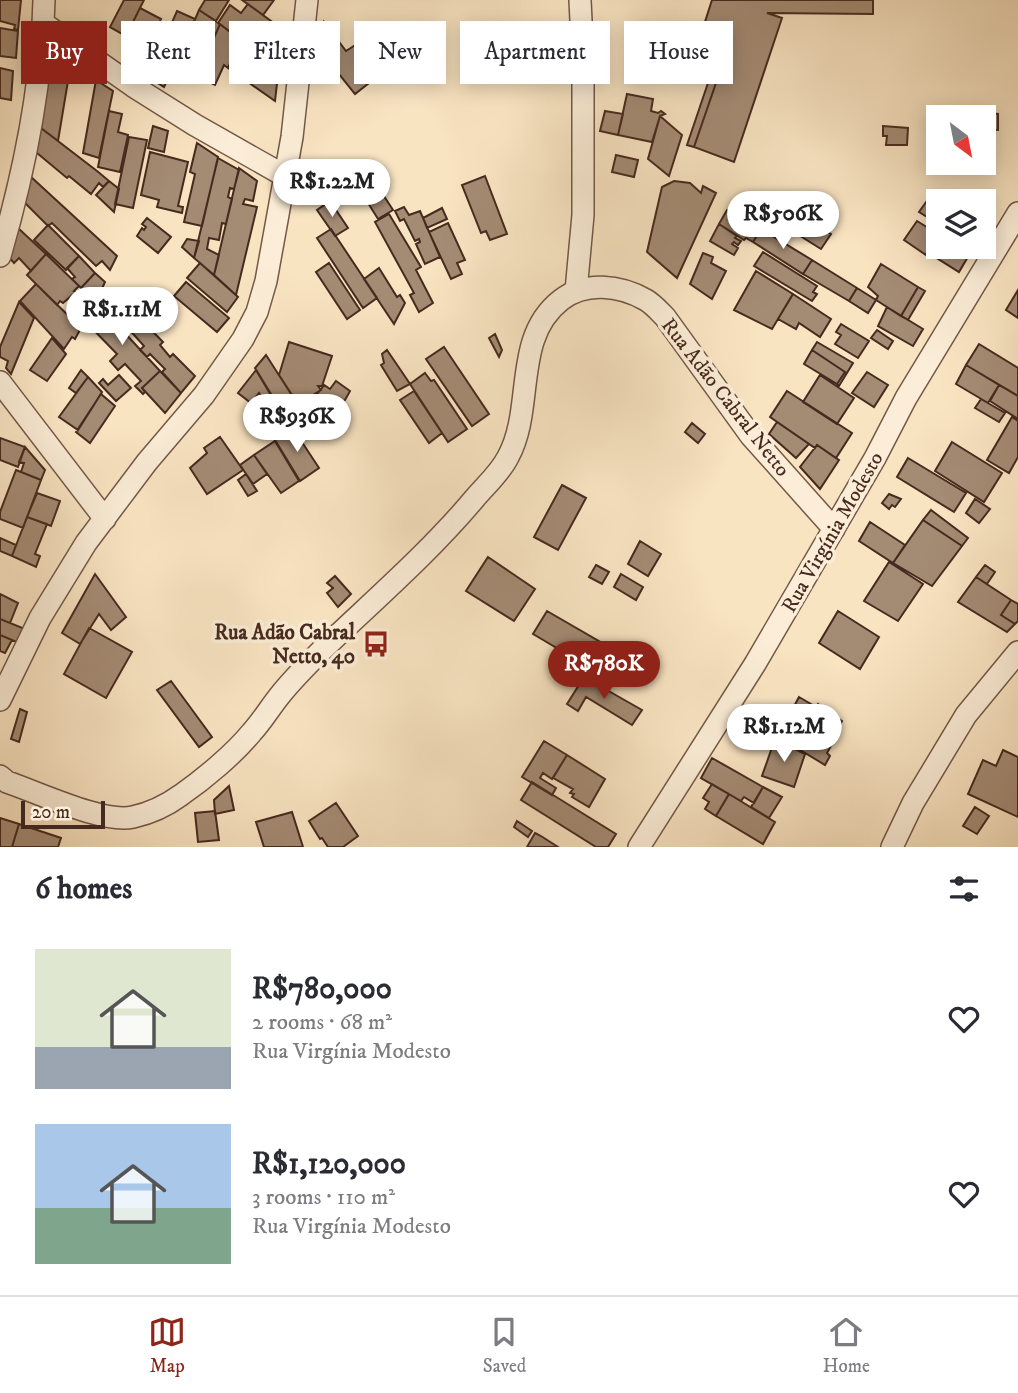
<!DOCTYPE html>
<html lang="en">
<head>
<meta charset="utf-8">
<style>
  body { margin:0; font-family:"IM FELL DW Pica",serif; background:#f2f2f3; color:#2b2b33; height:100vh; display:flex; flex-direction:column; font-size:26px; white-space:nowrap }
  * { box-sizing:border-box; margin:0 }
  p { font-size:23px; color:#7c7c81 }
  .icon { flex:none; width:38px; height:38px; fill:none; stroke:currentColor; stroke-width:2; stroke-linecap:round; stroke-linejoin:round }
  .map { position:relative; height:847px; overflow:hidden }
  .panel { display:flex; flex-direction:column; background:#fff; flex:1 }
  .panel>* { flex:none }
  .top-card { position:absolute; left:21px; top:21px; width:976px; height:63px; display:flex; gap:14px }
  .needle { width:46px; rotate:148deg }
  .controls { position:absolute; left:926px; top:105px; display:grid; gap:14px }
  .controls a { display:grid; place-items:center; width:70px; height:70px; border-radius:0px; background:#fff; box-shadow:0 4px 18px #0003; font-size:35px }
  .scale { position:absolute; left:21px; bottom:18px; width:84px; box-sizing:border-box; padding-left:7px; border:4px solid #472a1f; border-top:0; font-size:19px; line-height:24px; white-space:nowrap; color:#472a1f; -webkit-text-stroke:5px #fbedd7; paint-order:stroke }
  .price { position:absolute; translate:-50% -60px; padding:0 16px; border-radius:24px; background:#fff; color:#222; font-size:23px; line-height:46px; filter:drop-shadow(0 2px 4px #0008) }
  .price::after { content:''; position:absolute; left:50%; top:42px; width:21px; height:16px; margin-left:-10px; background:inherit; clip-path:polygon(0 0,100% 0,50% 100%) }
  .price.on { background:#8f2418; color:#fff }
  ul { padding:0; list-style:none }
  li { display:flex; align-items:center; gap:21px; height:175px; padding:0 35px }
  li span { display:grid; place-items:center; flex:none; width:196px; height:140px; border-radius:0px; color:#555 }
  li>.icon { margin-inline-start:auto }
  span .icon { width:84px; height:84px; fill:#fffc; stroke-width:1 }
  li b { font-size:30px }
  h2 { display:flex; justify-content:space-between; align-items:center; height:84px; padding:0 35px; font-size:30px }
  .chip { padding:0 24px; border-radius:0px; background:#fff; box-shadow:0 4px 18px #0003; font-size:24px; line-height:63px }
  .chip.on { background:#8f2418; color:#fff }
  .dock { display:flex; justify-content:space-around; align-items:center; height:98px; border-top:2px solid #e1e1e2; background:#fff; font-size:19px; color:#7c7c81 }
  .dock a { display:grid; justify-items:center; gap:4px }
  .dock .on { color:#8f2418 }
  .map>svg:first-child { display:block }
  .building { fill:#a48b74; stroke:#472a1f; stroke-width:2 }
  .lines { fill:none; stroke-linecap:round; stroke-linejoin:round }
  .minor-casing { stroke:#745848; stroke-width:24 }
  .minor { stroke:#fbedd7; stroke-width:21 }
  .labels { text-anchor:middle; stroke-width:7; stroke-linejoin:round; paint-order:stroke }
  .street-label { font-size:21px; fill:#472a1f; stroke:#fbedd7 }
  .poi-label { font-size:21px; font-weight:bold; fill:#472a1f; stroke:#fbedd7; text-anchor:end }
</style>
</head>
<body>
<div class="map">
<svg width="1018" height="847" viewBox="0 0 1018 847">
  <rect width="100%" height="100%" fill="#f9e4c2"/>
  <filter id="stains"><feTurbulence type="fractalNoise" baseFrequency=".00286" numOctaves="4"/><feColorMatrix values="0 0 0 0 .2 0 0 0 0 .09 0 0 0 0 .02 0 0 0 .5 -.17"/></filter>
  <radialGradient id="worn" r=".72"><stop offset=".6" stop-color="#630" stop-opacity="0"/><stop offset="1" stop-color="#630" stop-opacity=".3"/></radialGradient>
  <path class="building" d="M0,0H21L18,30L14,29L15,25L0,21Z
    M124,0H144L126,36L110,27Z
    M205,0H229L216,21L199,10Z
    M242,0H274L263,15Z
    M712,0H873V14L767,13L782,18L734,162L694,147L717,80L701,74L705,60L694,56Z
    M248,4L275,24L268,32L281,44L279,66L218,23L230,5L241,13Z
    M140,8L161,19L146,47L126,36Z
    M199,10L220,24L195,82L178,74L196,31L191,29Z
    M177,11L195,19L164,87L140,72L152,47L160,50Z
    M324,22L346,51L368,37L383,72L355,94L319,49Z
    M220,24L240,40L228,68L224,65L215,85L197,76Z
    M0,28L18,31L16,58L0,56Z
    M240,40L279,66L275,101L228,68Z
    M50,59L70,62L69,75L49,71Z
    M0,68L13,71L11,100L0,98Z
    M49,71L69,75L58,141L41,128Z
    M710,77L717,80L694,147L687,145Z
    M96,80L113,91L99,158L83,153Z
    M627,94L653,99L651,111L658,113L661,111L665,114L660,116L652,142L618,135Z
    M956,110L998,114V130L984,129V117H955Z
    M109,111L122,114L118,132L128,135L120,172L98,167Z
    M605,111L623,114L618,135L600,131Z
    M660,116L682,135L669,176L648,159Z
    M153,126L168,131L164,152L148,148Z
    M883,126L908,128L907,145H886L887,136H883Z
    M41,128L97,171L109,181L103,187L99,183L91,194L69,176L67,178L37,153H32Z
    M129,137L147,140L133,208L115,204Z
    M197,143L218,157L202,226L184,222L195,174L190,172Z
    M150,152L188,162L178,206L183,207L182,213L157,207L159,200L141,195Z
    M616,155L638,160L634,177L612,172Z
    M218,158L239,170L234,189L230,188L228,197L232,199L226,224L222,223L219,240L209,238L207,249L219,255L214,275L194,258Z
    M239,168L257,181L253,201L245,199L243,204L257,207L236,295L214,275Z
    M30,176L117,256L110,270L102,261L96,266L52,223L48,226L24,202Z
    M485,176L507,234L490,240L486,231L481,233L462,185Z
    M109,181L119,189L114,212L96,195Z
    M674,181L690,183L701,193L703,186L716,193L677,278L647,252L662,187Z
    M378,187L393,210L378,219L363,195Z
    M933,192L949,199L951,197L958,201H938V204L929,198Z
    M929,198L938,204L937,223L919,212Z
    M330,201L348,228L335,236L317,210Z
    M404,207L409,215L420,211L440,257L425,264L416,244L420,242L419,239L415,241L404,219L400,221L395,211Z
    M786,207L795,212L785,228L776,222Z
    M442,208L447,219L427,228L423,218Z
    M727,210L761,229L753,242L746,238L744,240L719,224Z
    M795,212L831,234L821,249L789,229L784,237L772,229L777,222L785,228Z
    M389,214L421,267L416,270L433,303L419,312L410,295L414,293L375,222Z
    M147,218L171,237L158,253L137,236L142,228L144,230L146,227L142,224Z
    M917,221L938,234L926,255L904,240Z
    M448,223L465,260L457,263L462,274L451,279L429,232Z
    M719,224L737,236L735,238L741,241L738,245L734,242L732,244L738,248L734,255L710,241Z
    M48,225L79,256L66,270L34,240Z
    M18,228L46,254L31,271L19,258L14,263L8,256Z
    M331,229L377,298L363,308L317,238Z
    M761,229L812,260L803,274L753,242Z
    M938,236V247H967L972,250L959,272L927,252Z
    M187,239L199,241L194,258L182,247Z
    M763,252L817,286L813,292L817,294L812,301L754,266Z
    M703,253L713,257L711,263L726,271L712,299L690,284Z
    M46,254L79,286L74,291L76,292L63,303L60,301L57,305L27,275Z
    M79,256L95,273L81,288L72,279L75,277L67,268Z
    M812,260L857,288L849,301L803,274Z
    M200,263L238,297L227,312L187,278Z
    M329,263L360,310L347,319L316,272Z
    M881,264L918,287L901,316L876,300L878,296L868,287Z
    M379,268L397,297L400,295L405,303L394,324L364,279Z
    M756,271L793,294L772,329L734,310Z
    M95,273L105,282L96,302L81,288Z
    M186,282L229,318L217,332L174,296Z
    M36,284L81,328L75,339L72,337L64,349L20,301Z
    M918,287L925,291L908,320L901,316Z
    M857,288L876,300L868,313L849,301Z
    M1018,290V318L1006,310Z
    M115,292L126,304L110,318L99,306Z
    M793,294L831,319L820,337L799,323L796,329L778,319Z
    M19,302L34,318L11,374L6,368L8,361L0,357V347Z
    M96,302L160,371L142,388L145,392L143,394L135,386L141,381L125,364L118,370L110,361L117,354L85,321Z
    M126,304L163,342L160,345L170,357L173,354L195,376L181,393L162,372L165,369L150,354L147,357L140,350L144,346L127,327L123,331L110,318Z
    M887,307L923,329L913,346L878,326Z
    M841,324L869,341L858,358L835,344L841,335L836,332Z
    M877,330L893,341L888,349L871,338Z
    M495,334L502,350L499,357L489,338Z
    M52,338L66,354L47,381L30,370Z
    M289,342L332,356L322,386H318L321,390L298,404L279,375Z
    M817,342L853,363L839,386L837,384L845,372L812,350Z
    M979,344L1018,368V396L966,365Z
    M444,347L489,414L472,426L426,359Z
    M387,350L410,384L397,391L381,365L384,363L382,354Z
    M812,350L845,372L837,384L804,364Z
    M266,355L293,397L279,407L255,368Z
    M966,365L999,385L988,403L956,384Z
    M81,370L88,377L76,393L69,388Z
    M256,370L272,397L265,402L259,393L251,403L238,393Z
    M160,371L181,393L165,413L142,388Z
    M867,372L888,385L874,407L852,393Z
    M425,373L431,381L434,380L467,429L448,442L410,384Z
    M119,375L131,388L116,401L99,383L103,379L108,385Z
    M820,375L854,398L837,424L803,402Z
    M88,377L102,392L78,430L59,417Z
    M336,381L350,391L345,400L317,432L306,416L317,403L313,399L322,388L324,385L330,389Z
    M999,385L1018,396V419L990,401Z
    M414,391L442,433L429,443L400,400Z
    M787,391L852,433L836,458L817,445L815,448L770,417Z
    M101,394L115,406L90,443L76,432Z
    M293,397L315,430L301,440L292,427L290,429L284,424L281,419L285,417L279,407Z
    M981,399L1005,413L999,422L975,408Z
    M1012,417L1018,421V457L1009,473L987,460Z
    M777,422L809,444L796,458L769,434Z
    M692,423L705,434L698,443L685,432Z
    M292,427L319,468L300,481L275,440Z
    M220,437L243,470L207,494L190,468L207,453L204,448Z
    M0,438L25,447L18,467L0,460Z
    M275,441L299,481L281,493L254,455Z
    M952,442L1002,473L984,502L935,471Z
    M817,445L839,460L820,489L800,467Z
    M25,447L45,470L41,480L21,472L24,463L19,462Z
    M254,455L267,474L253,484L240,465Z
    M908,458L966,493L954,512L897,477Z
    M16,470L41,480L23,528L0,519V512Z
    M246,474L257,491L248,496L238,480Z
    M562,485L586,498L558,550L534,537Z
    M37,493L60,501L51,526L27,517Z
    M889,494L901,499L895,507L892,505L889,509L882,503Z
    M975,499L990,509L979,523L966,513Z
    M931,510L968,538L962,546L923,520Z
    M27,517L47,524L35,554L40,556L36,567L12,556Z
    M923,520L962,546L932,586L893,563Z
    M870,522L905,545L893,563L859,541Z
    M0,538L16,545L12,556L0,551Z
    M640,541L661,554L648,576L628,564Z
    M488,557L535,589L514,621L466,591Z
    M889,562L923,584L898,621L864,601Z
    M596,565L609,572L602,584L589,577Z
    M985,565L995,572L987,584L976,577Z
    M95,574L126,617L111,630L99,614L80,644L62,633Z
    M621,574L643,587L636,600L614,587Z
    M335,576L351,594L338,607L327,593L333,588L327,583Z
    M976,577L1011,600L1001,615L1015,624L1007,632L958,602Z
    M0,594L18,603L10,623L0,619Z
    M1011,600L1018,604V621L1015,624L1001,615Z
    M547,611L602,643L589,667L533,634Z
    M838,611L879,637L860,669L819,643Z
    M0,619L25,629L19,643L0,635Z
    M89,628L132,652L106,698L64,674Z
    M0,635L12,640L5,653L0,651Z
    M584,677L642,710L632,725L586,697L578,711L567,704Z
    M171,681L212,737L199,747L157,690Z
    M799,697L816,707L803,725L809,729L797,748L765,729L778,707L790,714Z
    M818,704L842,721L837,730L812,715Z
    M20,709L27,712L19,742L11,739Z
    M809,713L839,731L827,753L830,756L825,765L797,748L809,729L803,725Z
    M775,739L805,754L794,787L762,776Z
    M544,741L567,755L552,779L543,773L540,778L556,788L552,795L522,777Z
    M1003,750L1018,757V817L968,794L983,760L996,766Z
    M567,755L605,779L589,807L572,797L574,794L570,793L573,789L553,778Z
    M712,758L763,787L754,803L744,797L741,801L701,778Z
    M532,782L616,834L608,847H596L521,800Z
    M712,784L729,794L716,816L705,809L709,802L703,798Z
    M229,786L234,810L215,814L214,800Z
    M763,787L782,797L769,818L751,807Z
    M729,794L775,822L763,844L716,816Z
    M336,803L358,836L343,847H328L322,838L320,839L309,821Z
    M975,807L989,816L977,834L963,826Z
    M215,811L219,840L198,842L195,813Z
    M292,812L303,847H264L256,822Z
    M0,818L19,824L12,847H0Z
    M517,821L532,831L528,837L514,827Z
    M19,824L61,838L58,847H12Z
    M535,833L541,836L558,847H527Z"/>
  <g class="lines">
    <g class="minor-casing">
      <path id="minor" d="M43,23L133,86L195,125L285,176
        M0,256C24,173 42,86 44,0
        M576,291L583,215V62L580,0
        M0,382L105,519
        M0,700L40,618L86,543L147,462L204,395L243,339L257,312L266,281L292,137L307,0
        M0,776L7,782C37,792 104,824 133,817C151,813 166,806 181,795C204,779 234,754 252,732C263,720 271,706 281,694C293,679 307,665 321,651C373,601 428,554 475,498C486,485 500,473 508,457C535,408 512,338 561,300C585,281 620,285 646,300C653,304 659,311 665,317L751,436L834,529
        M639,847L755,664L875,458L906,398L1018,213
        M892,847L913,803L966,715L1018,652"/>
    </g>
    <use href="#minor" class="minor"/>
  </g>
  <defs>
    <g id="bus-bare" transform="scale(2.1)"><path d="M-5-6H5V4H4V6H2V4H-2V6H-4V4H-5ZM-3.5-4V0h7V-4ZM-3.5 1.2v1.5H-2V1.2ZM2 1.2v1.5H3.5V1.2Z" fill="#8f2418" stroke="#fbedd7" stroke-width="2.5" paint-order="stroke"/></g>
  </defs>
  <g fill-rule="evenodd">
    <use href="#bus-bare" x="376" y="644"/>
  </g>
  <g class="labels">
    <g class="street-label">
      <text transform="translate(726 397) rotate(52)" y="7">Rua Adão Cabral Netto</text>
      <text transform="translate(832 532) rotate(-60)" y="7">Rua Virgínia Modesto</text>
    </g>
    <g class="poi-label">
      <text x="355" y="639">Rua Adão Cabral<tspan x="355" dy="24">Netto, 40</tspan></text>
    </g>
  </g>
  <rect width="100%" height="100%" filter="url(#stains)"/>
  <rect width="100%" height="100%" fill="url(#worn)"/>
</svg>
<div class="controls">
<a><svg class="needle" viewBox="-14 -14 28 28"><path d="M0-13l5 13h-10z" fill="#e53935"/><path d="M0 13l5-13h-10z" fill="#7c7c81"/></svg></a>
<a><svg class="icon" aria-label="layers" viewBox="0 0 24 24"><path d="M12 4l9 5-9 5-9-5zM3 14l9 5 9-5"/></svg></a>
</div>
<div class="scale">20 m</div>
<b class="price" style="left:332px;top:219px">R$1.22M</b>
<b class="price" style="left:783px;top:251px">R$506K</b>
<b class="price" style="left:122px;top:347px">R$1.11M</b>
<b class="price" style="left:297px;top:454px">R$936K</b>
<b class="price on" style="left:604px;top:701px">R$780K</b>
<b class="price" style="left:784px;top:764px">R$1.12M</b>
<div class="top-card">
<a class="chip on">Buy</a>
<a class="chip">Rent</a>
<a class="chip">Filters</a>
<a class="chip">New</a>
<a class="chip">Apartment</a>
<a class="chip">House</a>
</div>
</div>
<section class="panel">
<h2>6 homes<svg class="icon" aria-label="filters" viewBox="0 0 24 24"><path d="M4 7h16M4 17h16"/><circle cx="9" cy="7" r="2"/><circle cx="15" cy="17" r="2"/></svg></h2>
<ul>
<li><span style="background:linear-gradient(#dfe7d0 70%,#9aa5b1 0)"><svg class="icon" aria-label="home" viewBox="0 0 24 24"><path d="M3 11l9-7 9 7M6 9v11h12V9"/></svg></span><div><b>R$780,000</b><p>2 rooms · 68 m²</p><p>Rua Virgínia Modesto</p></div><svg class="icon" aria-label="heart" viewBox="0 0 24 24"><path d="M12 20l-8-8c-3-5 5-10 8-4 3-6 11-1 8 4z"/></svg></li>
<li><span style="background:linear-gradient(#a9c7e8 60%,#7fa58c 0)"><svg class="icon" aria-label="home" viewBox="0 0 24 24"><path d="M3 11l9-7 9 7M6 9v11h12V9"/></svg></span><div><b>R$1,120,000</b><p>3 rooms · 110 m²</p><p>Rua Virgínia Modesto</p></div><svg class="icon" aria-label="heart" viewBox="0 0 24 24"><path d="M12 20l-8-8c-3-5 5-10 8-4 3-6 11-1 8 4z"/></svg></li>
</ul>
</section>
<nav class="dock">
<a class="on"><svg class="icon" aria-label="map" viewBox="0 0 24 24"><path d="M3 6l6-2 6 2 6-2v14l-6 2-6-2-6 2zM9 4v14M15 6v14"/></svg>Map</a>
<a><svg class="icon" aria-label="saved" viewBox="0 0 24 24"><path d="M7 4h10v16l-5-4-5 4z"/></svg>Saved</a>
<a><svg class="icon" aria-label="home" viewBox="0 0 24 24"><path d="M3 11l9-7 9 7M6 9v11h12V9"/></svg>Home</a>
</nav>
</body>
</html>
